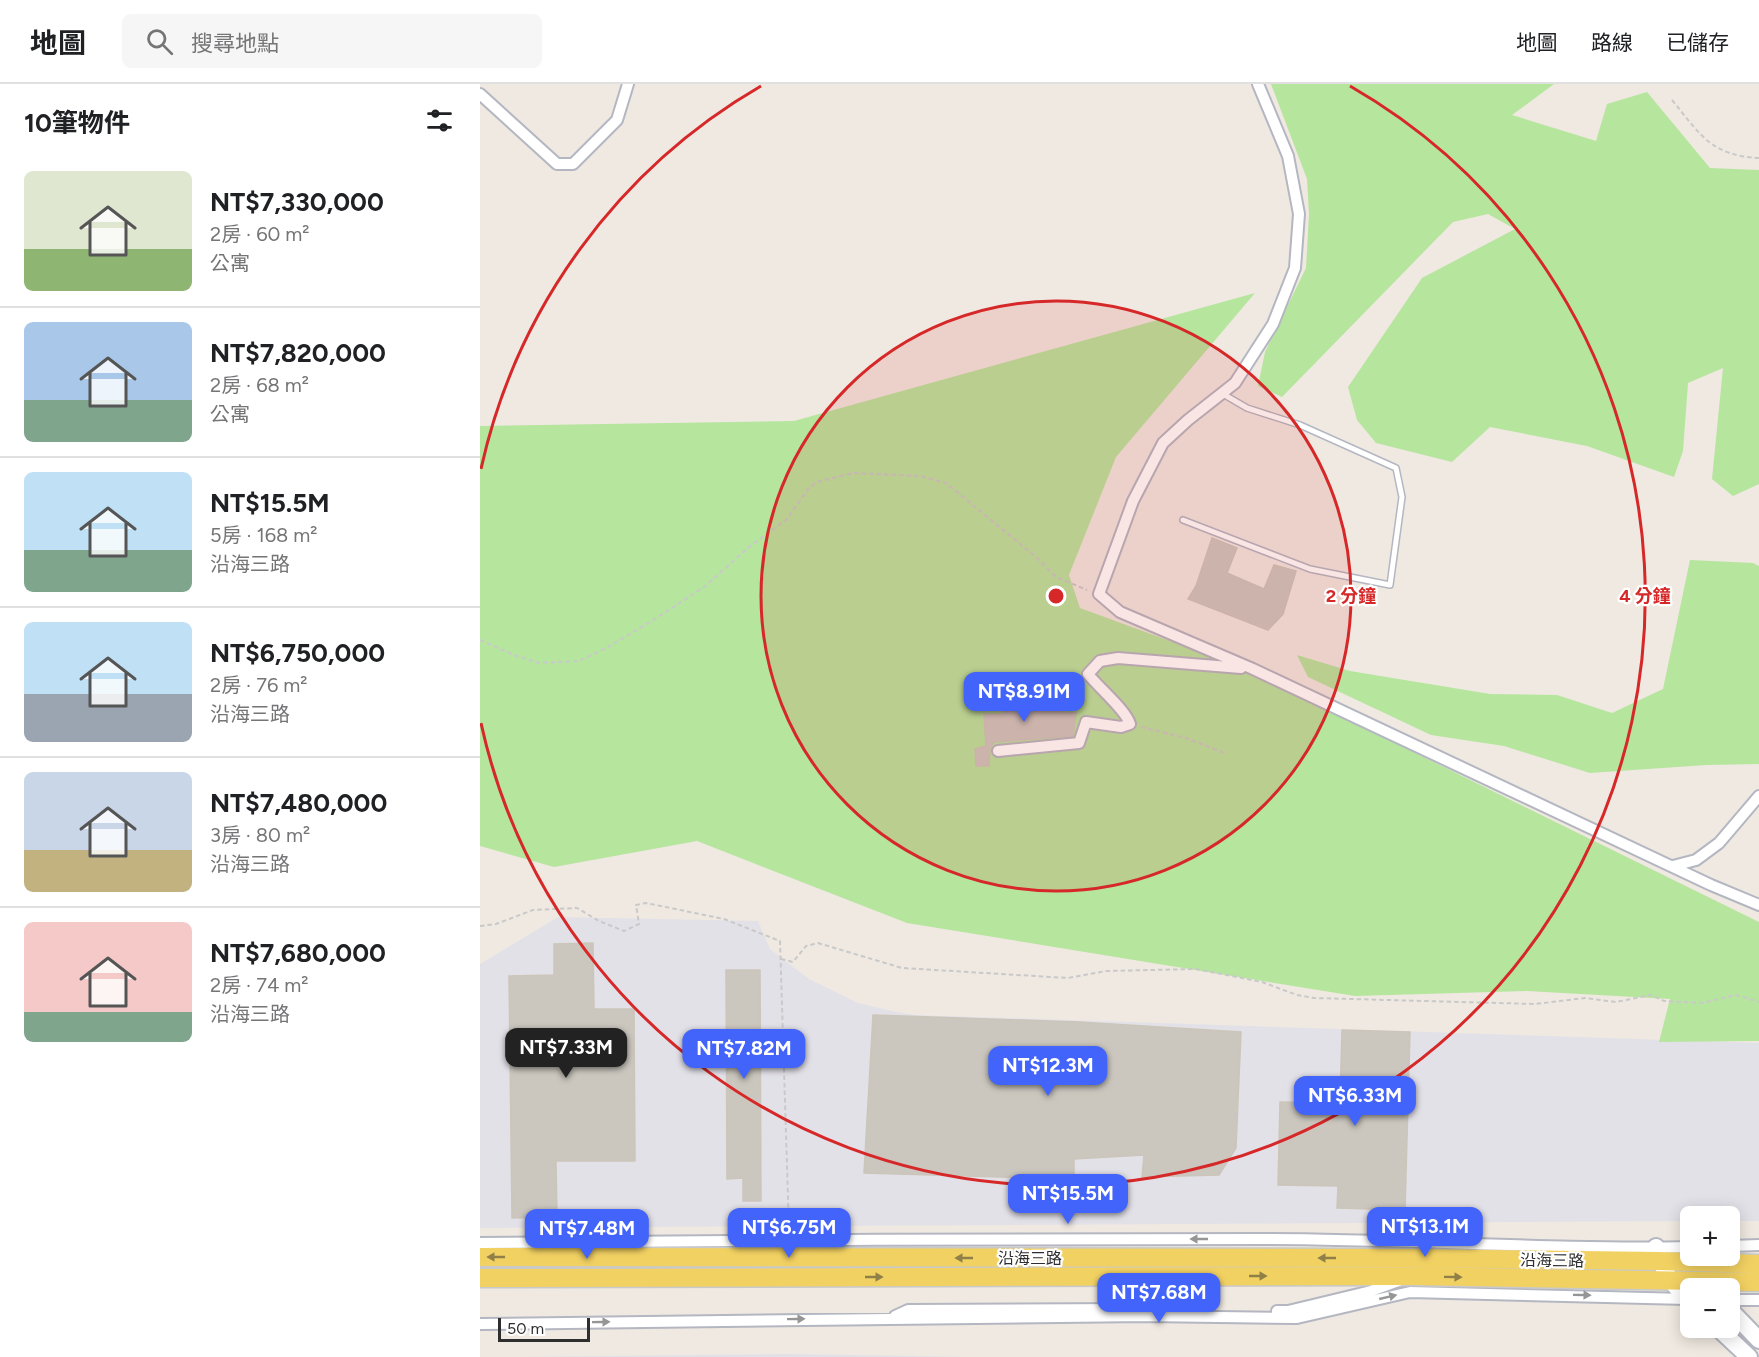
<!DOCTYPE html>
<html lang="zh-TW">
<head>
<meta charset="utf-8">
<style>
  body { margin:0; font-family:Figtree,"Noto Sans TC",sans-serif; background:#f6f6f6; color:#202124; height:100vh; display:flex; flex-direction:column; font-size:22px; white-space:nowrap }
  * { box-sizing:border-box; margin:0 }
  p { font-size:20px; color:#757577 }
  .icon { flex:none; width:33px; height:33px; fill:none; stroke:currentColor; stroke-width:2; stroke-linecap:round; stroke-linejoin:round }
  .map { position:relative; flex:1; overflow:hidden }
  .panel { display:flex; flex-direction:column; background:#fff; width:480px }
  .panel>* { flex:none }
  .controls { position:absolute; left:1200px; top:1122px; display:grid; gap:12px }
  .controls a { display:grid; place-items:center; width:60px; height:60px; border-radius:9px; background:#fff; box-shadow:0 3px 15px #0003; font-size:30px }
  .scale { position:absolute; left:18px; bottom:15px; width:92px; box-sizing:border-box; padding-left:6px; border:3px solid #2e2e2e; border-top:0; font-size:16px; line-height:21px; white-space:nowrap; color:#2e2e2e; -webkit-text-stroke:4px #fff; paint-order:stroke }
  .price { position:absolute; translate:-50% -51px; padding:0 14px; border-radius:12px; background:#4264fb; color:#fff; font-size:20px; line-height:39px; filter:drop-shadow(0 2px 3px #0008) }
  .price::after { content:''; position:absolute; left:50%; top:36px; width:18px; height:14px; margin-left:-9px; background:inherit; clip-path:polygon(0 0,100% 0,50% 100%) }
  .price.current { background:#222; color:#fff }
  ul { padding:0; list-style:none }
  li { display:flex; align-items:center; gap:18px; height:150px; padding:0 24px }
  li+li { border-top:2px solid #e0e0e0 }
  li span { display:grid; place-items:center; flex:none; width:168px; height:120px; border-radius:9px; color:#555 }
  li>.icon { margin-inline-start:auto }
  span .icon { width:72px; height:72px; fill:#fffc; stroke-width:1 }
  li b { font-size:26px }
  h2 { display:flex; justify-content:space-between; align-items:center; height:72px; padding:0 24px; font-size:26px }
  header { display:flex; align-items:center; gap:36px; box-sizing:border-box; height:84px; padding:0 30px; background:#fff; border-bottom:2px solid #e0e0e0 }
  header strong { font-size:28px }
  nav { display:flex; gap:33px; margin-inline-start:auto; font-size:21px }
  .search { width:420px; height:54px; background:#f6f6f6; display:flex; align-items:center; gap:15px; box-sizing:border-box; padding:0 21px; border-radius:9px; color:#757577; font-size:22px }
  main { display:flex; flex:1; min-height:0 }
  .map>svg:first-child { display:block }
  .industrial { fill:#e3e1e8 }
  .green { fill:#b6e59e }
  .building { fill:#cbc7bf; stroke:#cbc5ba; stroke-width:1.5 }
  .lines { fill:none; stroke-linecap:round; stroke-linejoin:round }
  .lane-casing { stroke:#b4b7c1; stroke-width:8 }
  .street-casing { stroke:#b4b7c1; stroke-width:14 }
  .secondary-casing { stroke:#b4b7c1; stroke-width:20 }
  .primary-casing { stroke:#c9c9c9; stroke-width:21 }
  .path { stroke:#c9c9c9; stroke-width:2; stroke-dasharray:4.5 3; stroke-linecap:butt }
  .lane { stroke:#fff; stroke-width:5 }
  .street { stroke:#fff; stroke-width:10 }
  .secondary { stroke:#fff; stroke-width:16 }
  .primary { stroke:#f2d163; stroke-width:18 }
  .oneway { fill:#969696 }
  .oneway2 { fill:#908048 }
  .ring { fill:none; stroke:#d62828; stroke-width:3 }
  .labels { text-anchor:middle; stroke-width:4.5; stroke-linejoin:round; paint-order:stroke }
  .street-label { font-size:16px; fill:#2e2e2e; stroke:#fff }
  .centre { fill:#d62828; stroke:#fff; stroke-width:3 }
  .ring-label { font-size:18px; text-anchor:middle; font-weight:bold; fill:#d62828; stroke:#fff; stroke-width:4.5; stroke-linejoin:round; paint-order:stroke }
</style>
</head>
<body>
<header>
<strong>地圖</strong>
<div class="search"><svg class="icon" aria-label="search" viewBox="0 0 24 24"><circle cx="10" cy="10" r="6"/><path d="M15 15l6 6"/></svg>搜尋地點</div>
<nav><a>地圖</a><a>路線</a><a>已儲存</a></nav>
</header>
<main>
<section class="panel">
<h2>10筆物件<svg class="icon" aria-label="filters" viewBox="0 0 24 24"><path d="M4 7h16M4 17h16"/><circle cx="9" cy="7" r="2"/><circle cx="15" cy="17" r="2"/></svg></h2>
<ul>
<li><span style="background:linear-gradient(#dfe7d0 65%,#8fb573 0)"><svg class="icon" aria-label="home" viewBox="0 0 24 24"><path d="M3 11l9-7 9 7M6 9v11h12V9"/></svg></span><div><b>NT$7,330,000</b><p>2房 · 60 m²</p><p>公寓</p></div></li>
<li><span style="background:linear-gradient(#a9c7e8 65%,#7fa58c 0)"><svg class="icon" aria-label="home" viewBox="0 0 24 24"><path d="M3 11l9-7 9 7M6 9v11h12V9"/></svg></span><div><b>NT$7,820,000</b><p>2房 · 68 m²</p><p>公寓</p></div></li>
<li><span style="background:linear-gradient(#bfe0f5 65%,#7fa58c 0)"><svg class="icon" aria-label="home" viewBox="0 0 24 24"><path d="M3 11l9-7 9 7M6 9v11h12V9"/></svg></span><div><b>NT$15.5M</b><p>5房 · 168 m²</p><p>沿海三路</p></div></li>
<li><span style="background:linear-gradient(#bfe0f5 60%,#9aa5b1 0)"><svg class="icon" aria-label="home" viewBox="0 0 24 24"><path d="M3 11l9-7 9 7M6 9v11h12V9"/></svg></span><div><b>NT$6,750,000</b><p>2房 · 76 m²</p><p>沿海三路</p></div></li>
<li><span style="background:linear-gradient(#c9d6e8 65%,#c2b280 0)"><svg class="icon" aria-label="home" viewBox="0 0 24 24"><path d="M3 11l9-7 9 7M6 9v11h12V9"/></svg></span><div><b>NT$7,480,000</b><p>3房 · 80 m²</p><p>沿海三路</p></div></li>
<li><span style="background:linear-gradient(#f6c9c9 75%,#7fa58c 0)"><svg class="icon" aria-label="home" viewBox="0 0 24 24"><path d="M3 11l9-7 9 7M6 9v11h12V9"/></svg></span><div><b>NT$7,680,000</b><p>2房 · 74 m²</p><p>沿海三路</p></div></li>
</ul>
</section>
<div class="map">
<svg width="1279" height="1273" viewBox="0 0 1279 1273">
  <rect width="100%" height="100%" fill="#efe9e1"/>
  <path class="industrial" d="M78,833L278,837L290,865L329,895L378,919L416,928L435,931L1279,959V1137H1250V1132H1210V1137L0,1144V880Z
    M309,1270L494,1273H34Z"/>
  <path class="green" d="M791,0H1074L1032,31L1116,57L1127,20L1167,8L1230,84L1279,86V400L1253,412L1232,395L1243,284L1208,299L1203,367L1194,393L1107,362L1010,343L972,378L896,359L877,336L868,303L942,194L1035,145L1008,130L973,138L802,313L778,302L785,268L826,184L829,130L827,95Z
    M775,209L636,373L589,491L600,524L731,572L787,596L1279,838V957L1179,958L1190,915L1047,907L875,912L427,839L217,757L74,783L0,762V342L314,337Z
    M1210,476L1273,479L1279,482V680L1226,681L1110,689L1024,662L951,651L828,593L817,571L870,587L1010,610L1077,611L1132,629L1183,605Z"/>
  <path class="building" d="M732,454L757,464L747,489L784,505L794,481L816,487L803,530L788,546L708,515L716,502Z
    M568,610V627L596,629L593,652L514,658L510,664L509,682H496L495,665L506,662L504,630H523L522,612Z
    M113,859L114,925H154L155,1077H76L77,1133L32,1134L29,892L74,891V860Z
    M246,886H280L281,1117H263V1094L247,1095Z
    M393,931L599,938L761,948L756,1064L739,1091L662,1093L664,1071L594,1075V1095L384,1089Z
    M862,946L930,948L925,1126L857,1124L858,1102L798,1101L800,1018L860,1019Z"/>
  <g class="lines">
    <g class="lane-casing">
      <path id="lane" d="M703,436L830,485L910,501L922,413L916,384L820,341L767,324L743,310"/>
    </g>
    <g class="street-casing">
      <path id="street" d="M778,0L808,72L819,130L815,184L793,240L755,299L708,336L683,359L653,417L619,510L640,528L773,585L1231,801L1279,821
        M0,10L77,80H93L137,36L148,0
        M518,667L599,659L606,638L641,643L650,640C646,626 618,603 608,590L620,577L638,574L761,584
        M1193,782L1216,776L1239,759L1279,712
        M0,1159C262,1157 523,1154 785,1155C927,1155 1069,1166 1210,1163
        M1250,1162L1279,1161
        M1250,1216H1279
        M797,1227H808L891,1207L921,1196
        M415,1232L428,1226L649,1225
        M0,1240L666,1232L817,1234L930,1208L1207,1215"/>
    </g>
    <g class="secondary-casing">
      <path id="secondary" d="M1176,1163C1181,1186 1194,1203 1210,1218
        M1250,1226L1279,1256
        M1238,1244L1269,1273"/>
    </g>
    <g class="primary-casing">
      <path id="primary" d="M0,1173L930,1174L1179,1177L1279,1180
        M0,1194L931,1192L1279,1198"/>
    </g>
    <path class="path" d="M1192,16C1220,50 1231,72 1279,74
      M0,556L34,571L59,579L99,577L128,563L175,535L224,503L269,463L307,435L328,405L337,398L373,389L440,392L466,399L556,473L576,493L607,506
      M661,643L706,654L744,669
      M0,842L16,840L53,826L97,824L119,837L144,847L159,840L156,821L166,819L244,835L300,857L309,1146
      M301,875L313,878L326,862L338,859L422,884L588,894L626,887L716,885L782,898L817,911L834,914L1055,920L1105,914L1136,918L1171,911L1184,917L1222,919L1256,911L1279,918"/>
    <use href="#lane" class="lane"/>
    <use href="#street" class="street"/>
    <use href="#secondary" class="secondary"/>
    <use href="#primary" class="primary"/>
  </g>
  <defs><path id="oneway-solid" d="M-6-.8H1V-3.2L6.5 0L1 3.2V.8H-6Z" transform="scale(1.5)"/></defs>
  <g class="oneway">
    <use href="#oneway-solid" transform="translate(719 1155) rotate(180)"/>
    <use href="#oneway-solid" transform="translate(1102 1211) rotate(1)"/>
    <use href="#oneway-solid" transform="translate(908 1213) rotate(-13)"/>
    <use href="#oneway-solid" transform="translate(316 1235) rotate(-1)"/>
    <use href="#oneway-solid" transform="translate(121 1238) rotate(-1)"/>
  </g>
  <g class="oneway2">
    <use href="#oneway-solid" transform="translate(16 1173) rotate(-180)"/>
    <use href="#oneway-solid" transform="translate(484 1174) rotate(-180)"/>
    <use href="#oneway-solid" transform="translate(847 1174) rotate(-180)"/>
    <use href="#oneway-solid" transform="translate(778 1192)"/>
    <use href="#oneway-solid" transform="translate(394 1193)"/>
    <use href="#oneway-solid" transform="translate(973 1193) rotate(1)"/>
  </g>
  <circle cx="576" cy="512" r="295" fill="#d62828" fill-opacity=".12"/>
  <g class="ring">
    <circle cx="576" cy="512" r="295"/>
    <path d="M1 385A589 589 0 0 1 281 2M870 2A589 589 0 1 1 1 639"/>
  </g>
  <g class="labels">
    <g class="street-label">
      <text x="550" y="1180">沿海三路</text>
      <text transform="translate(1072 1176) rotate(1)" y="6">沿海三路</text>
    </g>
  </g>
  <circle cx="576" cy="512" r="9" class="centre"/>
  <g class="ring-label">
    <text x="871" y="518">2 分鐘</text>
    <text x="1165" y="518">4 分鐘</text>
  </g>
</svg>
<div class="controls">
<a>+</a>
<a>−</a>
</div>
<div class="scale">50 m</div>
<b class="price" style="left:544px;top:639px">NT$8.91M</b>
<b class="price current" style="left:86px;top:995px">NT$7.33M</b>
<b class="price" style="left:264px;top:996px">NT$7.82M</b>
<b class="price" style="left:568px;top:1013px">NT$12.3M</b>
<b class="price" style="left:875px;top:1043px">NT$6.33M</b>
<b class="price" style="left:588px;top:1141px">NT$15.5M</b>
<b class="price" style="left:945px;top:1174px">NT$13.1M</b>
<b class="price" style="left:309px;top:1175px">NT$6.75M</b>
<b class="price" style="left:107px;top:1176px">NT$7.48M</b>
<b class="price" style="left:679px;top:1240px">NT$7.68M</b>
</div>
</main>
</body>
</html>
